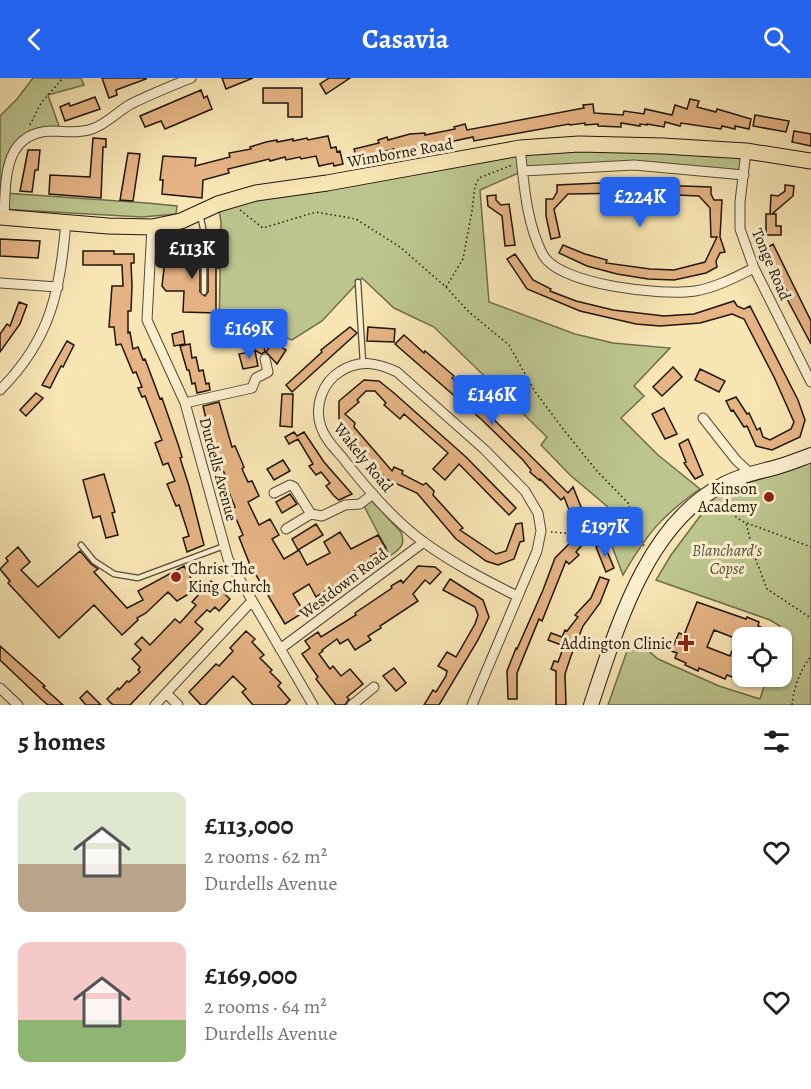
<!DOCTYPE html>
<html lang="en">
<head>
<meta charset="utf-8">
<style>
  body { margin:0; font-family:Alegreya,serif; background:#f2f2f2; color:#202124; height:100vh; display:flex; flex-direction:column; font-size:22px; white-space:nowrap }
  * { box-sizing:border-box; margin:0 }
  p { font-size:20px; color:#757577 }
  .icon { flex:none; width:33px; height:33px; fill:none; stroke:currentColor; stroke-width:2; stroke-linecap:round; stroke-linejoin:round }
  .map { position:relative; height:627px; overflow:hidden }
  .details { display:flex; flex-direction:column; background:#fff; flex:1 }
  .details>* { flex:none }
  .controls { position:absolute; left:732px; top:549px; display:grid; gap:12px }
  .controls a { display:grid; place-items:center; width:60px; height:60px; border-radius:12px; background:#fff; box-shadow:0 2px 4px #0004; font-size:30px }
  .price { position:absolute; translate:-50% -51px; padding:0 14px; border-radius:6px; background:#2563eb; color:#fff; font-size:20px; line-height:39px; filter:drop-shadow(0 2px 3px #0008) }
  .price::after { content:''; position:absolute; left:50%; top:36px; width:18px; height:14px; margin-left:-9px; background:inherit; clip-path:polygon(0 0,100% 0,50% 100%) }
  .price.selected { background:#222; color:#fff }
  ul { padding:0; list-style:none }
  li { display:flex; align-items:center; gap:18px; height:150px; padding:0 18px }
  li span { display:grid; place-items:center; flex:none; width:168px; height:120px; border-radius:12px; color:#555 }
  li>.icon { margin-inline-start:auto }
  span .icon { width:72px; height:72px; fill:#fffc; stroke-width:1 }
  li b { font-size:26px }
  h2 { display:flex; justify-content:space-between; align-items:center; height:72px; padding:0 18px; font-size:26px }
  header { display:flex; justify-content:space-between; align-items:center; height:78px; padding:0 18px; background:#2563eb; color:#fff; font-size:27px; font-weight:700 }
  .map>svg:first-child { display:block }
  .green { fill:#bcc58e; stroke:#6e6d4c; stroke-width:1.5 }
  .building { fill:#e5b384; stroke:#1f150a; stroke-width:1.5; fill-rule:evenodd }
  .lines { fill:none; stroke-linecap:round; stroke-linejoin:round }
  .lane-casing { stroke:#554934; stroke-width:7 }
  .street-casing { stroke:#554934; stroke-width:11 }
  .secondary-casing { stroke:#1f150a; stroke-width:16 }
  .primary-casing { stroke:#1f150a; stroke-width:17 }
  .path { stroke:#1f150a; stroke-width:1.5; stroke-dasharray:1.5 3; stroke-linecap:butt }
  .lane { stroke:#faeece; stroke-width:4.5 }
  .street { stroke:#faeece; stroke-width:9 }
  .secondary { stroke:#faeece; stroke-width:14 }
  .primary { stroke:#f8e5b4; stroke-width:15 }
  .poi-dot { fill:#8f2418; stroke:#faeece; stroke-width:2 }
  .labels { text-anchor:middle; stroke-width:6; stroke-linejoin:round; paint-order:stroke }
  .street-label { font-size:16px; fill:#1f150a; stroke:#faeece }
  .poi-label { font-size:16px; fill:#1f150a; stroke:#faeece; text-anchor:end }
  .park-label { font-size:16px; font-style:italic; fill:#565338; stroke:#faeece }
</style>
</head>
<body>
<header><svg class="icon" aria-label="back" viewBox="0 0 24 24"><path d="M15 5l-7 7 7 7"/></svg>Casavia<svg class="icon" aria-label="search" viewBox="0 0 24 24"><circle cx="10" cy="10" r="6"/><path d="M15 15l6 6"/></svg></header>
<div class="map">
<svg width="811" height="627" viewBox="0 0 811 627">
  <rect width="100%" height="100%" fill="#f8e5b4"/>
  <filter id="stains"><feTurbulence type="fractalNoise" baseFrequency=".00333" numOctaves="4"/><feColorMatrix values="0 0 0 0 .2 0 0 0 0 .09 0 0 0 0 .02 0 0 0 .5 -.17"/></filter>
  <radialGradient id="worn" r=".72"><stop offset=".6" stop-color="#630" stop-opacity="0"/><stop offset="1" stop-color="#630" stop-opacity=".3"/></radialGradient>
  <path class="green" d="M33,0H81L84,7L48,17L61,54L50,53L18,68L5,115L147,125L177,128L176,136L142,139L0,131V38L17,21Z
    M520,70L746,73L744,97L634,87L523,93L480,112L489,224L575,256L613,265L670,270L634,308L644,318L621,340L658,377L700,411C660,439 647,456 623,497L610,463L601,451L621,440L570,397L541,367L547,359L434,249L394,230L362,200L322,243L292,262L265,252L219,254L221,144L218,126Z
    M811,378V627H608L628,570L635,561L658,581L719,608L760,621L767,599L782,598V560L777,559L780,548L770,542L656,502L671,477L724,406L727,417L726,406Z
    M371,422L401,454C406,467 400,471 390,478L364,428Z"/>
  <path class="building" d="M102,0H146V1L116,12L117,17L109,20Z
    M222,0H253L226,11Z
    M329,0H350L326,16L320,6Z
    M263,10H302V39H288V25H263Z
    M201,12L204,20L207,18L212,31L165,51L161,43L145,49L140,38Z
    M95,19L100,31L65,43L60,29L69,25L70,28L76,26Z
    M690,21L699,23L697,29L716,34L717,31L751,41L749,51L735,48V51L722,48L721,51L681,45L680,48L665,44L664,49L647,46V47L640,46V48L621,45V49L598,48V46L585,47V45L570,47L569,46L474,63L473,59L431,68L430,66L395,74L394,71L374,76L375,80L358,84L354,71L379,65L378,62L387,59L388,62L410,56L425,55V57L455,51L454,49L465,46L467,52L584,30L583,27L593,26L594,35L623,37L624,33L644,36L645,31L672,37L675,27L687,31Z
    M755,37L789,43L786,54L753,48Z
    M794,53L811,56V68L792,64Z
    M328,58L331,70L336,69L337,74L340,73L343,86L334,88L333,85L319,88L316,78L301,81L300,79L286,82L285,79L270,83L269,81L228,91L229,95L203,102L202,120L162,116L163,102H160L163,78L196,80L195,88L230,79L229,75L251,71L250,69L266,64L277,62V64L293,61V63L307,60L308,62Z
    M93,60L106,61V69H103L101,120L49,116L50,97L90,99Z
    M28,72H40L38,92H35L32,114L20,113Z
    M128,75L140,76L133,123L120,122Z
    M599,105L711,109V116L714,122H722L720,159L725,174L720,175L716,183L717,189L706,195L674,202L648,201L617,196L587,188L559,175L563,167L585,176L607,182L606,185L650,191L674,192L705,184L717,159H711L710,130L699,118L633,115L568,116L554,131L560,159L551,161L546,138V121H553L557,114V107Z
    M785,107L794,108L793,118L772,136H776V148H781V157H766V136H770L771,117L778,118L785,113Z
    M496,117V122L501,127L509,126L515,167L505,168L502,138L488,128L487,118Z
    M0,161L40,163L38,180L0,178Z
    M773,166L811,243V266L786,219L789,217L765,171Z
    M208,169H220L219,190H216V235L183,234L184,213H166L162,208L166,173H185V178H200V214L205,218L208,214Z
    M83,173H114V176H134V185H131L132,207L131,233H128V255L130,254L133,271L138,269L143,282L145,281L160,321L162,320L178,366L182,379L180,380L189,408L204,467L187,474L183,460L189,458L179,427L176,428L167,406L175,403L168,385L163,387L155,365L162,362L145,318L142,319L138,310L142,309L136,294L133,295L121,266L116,267L114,249H109L112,208H123L122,187H83Z
    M515,176L533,202L551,211L550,213L576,223L613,232L664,238L694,236L734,223L737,228L744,231L750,228L798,322L805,342L800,359L772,372L756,368L747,348L744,349L733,332L731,333L726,323L736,319L747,336L749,335L757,352L760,350L763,359L770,362L791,351L794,344L774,299L744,241L732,236L700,245L660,248L636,246L580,233L527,211L507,181Z
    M19,224L27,227L20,246L0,274V256L7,246L10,248Z
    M350,249L357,255L292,314L286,307L322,274L321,272Z
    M368,249L395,251L394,264L367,263Z
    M183,253L185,266L174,268L172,256Z
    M404,257L424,275L425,273L454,298L452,300L568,415L573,409L588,446L576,450L564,419L561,422L540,401L539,402L530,394L531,392L523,382L481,341L395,266Z
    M67,263L74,267L63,289L61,288L50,310L42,307Z
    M263,264L265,274L261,276L255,272L254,266Z
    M273,264L286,272L277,286L266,274Z
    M190,266L192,280L196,279L199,293L203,292L206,306L209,305L210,312L197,315L195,305L192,306L189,292H187L180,268Z
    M255,273L258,288L243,291L239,276Z
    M673,289L682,299L662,318L653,309Z
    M700,291L725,303L719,314L695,302Z
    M364,302L379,303L394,315L466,379L516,430L509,437L459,386L445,402L433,391L448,375L404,336L400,341L384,327L386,325L375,313H366L357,322L359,324L345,336L355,345L354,349L392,393L394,389L403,393L402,396L423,407L426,405L434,413L433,417L463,450L460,452L496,476L506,473L516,446L522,445L524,463L520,464L514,481L498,487L486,483L456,461L417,415L386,401L363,374L339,343V323Z
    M36,315L43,320L26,338L20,332Z
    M282,316H293L292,349L280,348Z
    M219,324L232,369L235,368L244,389L242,391L248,404L252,403L259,418L248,424L259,447L270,441L279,457L272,461L284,481L299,472L307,487L330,475L324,464L340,454L351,471L378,457L386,470L371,478L372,480L360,487L361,489L348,496L349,498L316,519L309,506L293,516L304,534L285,546L250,487L239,459L243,457L232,431L235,429L224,402L227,401L213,371L203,328Z
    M664,330L677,356L665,361L652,336Z
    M294,354L297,358L304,354L324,384L352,416L339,422L334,418L326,408L330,405L321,394L316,397L309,388L313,386L298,361L289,366L285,359Z
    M688,361L703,397L695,401L684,385L686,384L679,366Z
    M283,382L290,393L274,402L267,391Z
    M104,396L115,434L112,435L118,457L106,460L100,438L93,440L83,402Z
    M290,416L297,426L282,435L276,424Z
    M316,446L323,457L298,472L292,461Z
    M577,458L584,465L576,474L579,477L569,486L566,483L542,543L539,541L517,595V621H508L507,593L516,570L517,571L543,512L555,480Z
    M604,466L614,490L606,494L596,469Z
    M18,469L30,484L21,492L38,509L80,473L91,486L98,491L94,494L127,530L143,522L138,513L184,488L197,511L177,523L168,514L146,535L137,540L138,542L122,557L94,527L59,560L8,505L10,503L0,491L8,483L6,480Z
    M418,488L435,489L441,494L430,506L425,502L413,516L418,523L380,548L381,550L368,558L371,562L355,572L348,561L340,566L337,561L322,572L323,573L319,576L330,591L333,588L341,598L350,591L363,606L347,619L349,621L345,627H336L316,601L318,599L302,576L310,570L305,563L318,554L321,559L356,537L355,535L392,510L391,508L401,502L403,505Z
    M600,499L609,502L600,525L583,548L571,578L565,596L566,627H556V593L551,591L554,583L558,584L564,568L548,562L551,555L562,559L565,552L567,553L578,539L575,537L591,520Z
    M450,501L483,522L489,539L478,562L439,627H424L433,612L436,614L446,598L447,593L438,588L447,574L456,579L475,546L478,537L475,529L443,512Z
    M211,503L230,521L219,533L215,529L210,534L207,532L195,544L203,551L130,627H113L107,621L118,610L119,612L127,603L129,604L140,594L138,592L140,589L132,581L141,572L135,566L142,559L150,567L175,541L180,545L196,527L192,524Z
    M697,524L746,541L747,539L759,544L758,548L763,550L759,560H742V573L732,599L727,597L725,601L699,590L698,593L685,587L686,585L675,580L677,575L671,573L679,555L684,557ZM714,552L737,561L730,578L707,569Z
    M246,553L255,561L252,564L264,577L260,580L272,592L270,594L281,605L278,608L290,622L285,627H253L242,614L246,611L233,598L205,627H201L189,614L216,586L219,588L233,573L230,570Z
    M0,568L45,608L43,609L63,627H48L41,621L0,582Z
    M394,590L406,605L396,613L383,598Z
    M87,613L101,627H86L80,620Z"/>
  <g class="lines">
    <g class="lane-casing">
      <path id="lane" d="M200,136L204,155V214
        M358,204L363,285
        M81,467L94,483L114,496L138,500L224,468"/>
    </g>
    <g class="street-casing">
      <path id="street" d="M520,70C524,105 526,145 543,177C560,207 662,218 695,213C715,210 736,199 754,190
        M746,73L740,124V151L754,190L811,304
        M523,93L634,87L744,97
        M4,139C6,104 2,55 51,53C65,53 79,56 92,51C107,46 118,33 131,26C151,16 171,8 191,0
        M152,149L147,242L185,325L228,481L313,627
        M0,205L58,209
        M0,312C51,261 60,213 66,144
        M185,325L252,310L256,300L268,294L265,281
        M703,340L736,382L750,395
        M274,415L290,407L294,409L311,436
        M286,451L311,436L322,438L345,427L360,426L373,416
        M280,571L424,464
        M0,610L18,627
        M166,615L178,627
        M155,627L251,524
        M352,627L374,609
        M472,627L537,473L541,453L538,435L525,413L485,372L397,294C378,285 360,281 341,293C322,304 314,329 321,349C325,361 334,370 342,379C366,410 393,442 425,465C454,486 485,502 517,518"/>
    </g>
    <g class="secondary-casing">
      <path id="secondary" d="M591,627C617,550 646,446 724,406C741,397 759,394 777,389C788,386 800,381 811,377"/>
    </g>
    <g class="primary-casing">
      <path id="primary" d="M0,139L108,148L152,149L181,143L218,126L256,115L327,105L520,70L579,66L663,68L746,73L811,83"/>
    </g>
    <path class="path" d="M30,47L41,25L63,0
      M240,132L263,150L316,134L356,141L400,169L446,209L469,234L509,267L534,312L563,351L596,392L628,425L644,468
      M446,209L463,181L472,133L475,108L479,100L512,87
      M727,418C729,433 732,438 746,445L754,477L767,511L811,540
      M747,445L811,469
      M551,454L639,461
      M792,627C794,608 800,593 811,578"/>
    <use href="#lane" class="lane"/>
    <use href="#street" class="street"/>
    <use href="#secondary" class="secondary"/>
    <use href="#primary" class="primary"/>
  </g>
  <g class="poi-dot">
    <circle cx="769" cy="419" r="6"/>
    <circle cx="176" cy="499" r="6"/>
    <path d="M683 556h6v6h6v6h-6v6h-6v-6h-6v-6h6z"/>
  </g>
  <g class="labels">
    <g class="street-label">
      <text transform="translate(400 74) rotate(-10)" y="6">Wimborne Road</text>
      <text transform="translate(772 186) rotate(67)" y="6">Tonge Road</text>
      <text transform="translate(364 379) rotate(51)" y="6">Wakely Road</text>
      <text transform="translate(219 391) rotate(75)" y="6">Durdells Avenue</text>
      <text transform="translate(343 505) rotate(-37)" y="6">Westdown Road</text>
    </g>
    <g class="poi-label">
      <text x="757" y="416">Kinson<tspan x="757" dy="18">Academy</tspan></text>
      <text x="188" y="496" text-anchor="start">Christ The<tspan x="188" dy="18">King Church</tspan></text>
      <text x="672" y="571">Addington Clinic</text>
    </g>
    <g class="park-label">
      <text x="727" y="478">Blanchard's<tspan x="727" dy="18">Copse</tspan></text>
    </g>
  </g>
  <rect width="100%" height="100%" filter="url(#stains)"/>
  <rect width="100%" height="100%" fill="url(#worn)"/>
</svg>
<div class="controls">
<a><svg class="icon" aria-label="locate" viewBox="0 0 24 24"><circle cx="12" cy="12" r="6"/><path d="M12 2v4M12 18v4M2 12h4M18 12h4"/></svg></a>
</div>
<b class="price" style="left:640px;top:150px">£224K</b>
<b class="price selected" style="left:192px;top:202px">£113K</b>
<b class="price" style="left:249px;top:282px">£169K</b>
<b class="price" style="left:492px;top:348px">£146K</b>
<b class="price" style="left:605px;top:480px">£197K</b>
</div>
<section class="details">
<h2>5 homes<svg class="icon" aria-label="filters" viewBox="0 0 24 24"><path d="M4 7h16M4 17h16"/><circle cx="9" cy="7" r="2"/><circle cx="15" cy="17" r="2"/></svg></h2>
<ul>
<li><span style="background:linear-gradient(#dfe7d0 60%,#b9a48a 0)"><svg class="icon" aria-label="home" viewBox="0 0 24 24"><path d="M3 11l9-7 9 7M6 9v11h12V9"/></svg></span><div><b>£113,000</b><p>2 rooms · 62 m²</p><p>Durdells Avenue</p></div><svg class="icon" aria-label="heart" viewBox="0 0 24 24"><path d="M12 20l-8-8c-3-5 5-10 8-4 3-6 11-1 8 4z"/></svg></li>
<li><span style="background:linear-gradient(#f6c9c9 65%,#8fb573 0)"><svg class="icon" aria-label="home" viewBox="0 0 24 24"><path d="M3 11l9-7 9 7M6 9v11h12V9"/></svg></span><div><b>£169,000</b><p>2 rooms · 64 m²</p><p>Durdells Avenue</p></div><svg class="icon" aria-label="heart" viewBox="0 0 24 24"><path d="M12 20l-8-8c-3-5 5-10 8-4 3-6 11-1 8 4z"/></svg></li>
</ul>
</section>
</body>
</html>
